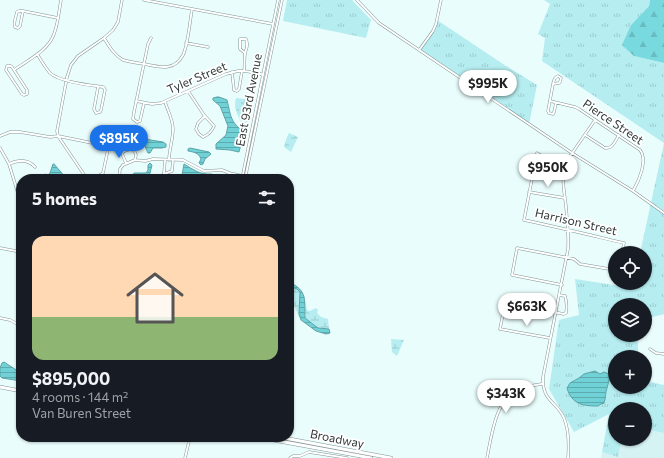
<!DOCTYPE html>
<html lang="en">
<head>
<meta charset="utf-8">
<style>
  body { margin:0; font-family:Commissioner,sans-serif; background:#20242c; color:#f1f3f6; height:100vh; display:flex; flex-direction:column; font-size:15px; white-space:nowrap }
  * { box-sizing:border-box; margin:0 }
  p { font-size:13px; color:#9ea1a6 }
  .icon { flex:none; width:22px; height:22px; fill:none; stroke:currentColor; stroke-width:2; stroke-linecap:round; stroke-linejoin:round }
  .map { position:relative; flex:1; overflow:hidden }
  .sheet { position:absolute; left:16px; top:174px; width:278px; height:268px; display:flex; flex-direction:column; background:#171b24; border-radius:16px; box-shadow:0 1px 3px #0004 }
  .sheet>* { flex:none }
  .fabs { position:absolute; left:608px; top:246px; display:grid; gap:8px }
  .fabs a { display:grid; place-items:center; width:44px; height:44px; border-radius:50%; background:#171b24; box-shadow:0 1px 3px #0004; font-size:20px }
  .price { position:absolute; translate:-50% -34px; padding:0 9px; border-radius:14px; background:#fff; color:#222; font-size:13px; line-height:26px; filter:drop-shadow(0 1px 2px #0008) }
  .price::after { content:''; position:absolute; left:50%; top:24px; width:12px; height:9px; margin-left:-6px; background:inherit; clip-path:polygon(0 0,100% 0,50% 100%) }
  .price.on { background:#1a73e8; color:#fff }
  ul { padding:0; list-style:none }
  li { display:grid; align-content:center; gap:8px; height:212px; padding:0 16px }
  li+li { border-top:1px solid #363941 }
  li span { display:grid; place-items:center; height:124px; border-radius:12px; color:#555 }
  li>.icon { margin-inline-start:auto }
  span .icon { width:72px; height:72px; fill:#fffc; stroke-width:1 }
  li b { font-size:17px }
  h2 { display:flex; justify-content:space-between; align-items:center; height:48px; padding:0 16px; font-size:17px }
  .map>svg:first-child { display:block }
  .built { fill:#d6f3f4 }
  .grass { fill:url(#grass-tufts) }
  .forest { fill:url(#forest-firs) }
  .wetland { fill:url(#wetland-marsh) }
  .water { fill:url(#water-rules); stroke:#5da4a7 }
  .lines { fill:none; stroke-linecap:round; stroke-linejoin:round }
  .minor-casing { stroke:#839495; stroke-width:3 }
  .major-casing { stroke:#839495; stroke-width:4 }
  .minor { stroke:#fff; stroke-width:2 }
  .major { stroke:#fff; stroke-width:3 }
  .labels { text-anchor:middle; stroke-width:3.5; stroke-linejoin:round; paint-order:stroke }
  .street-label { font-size:12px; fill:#313838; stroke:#fff }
</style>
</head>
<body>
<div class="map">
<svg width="664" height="458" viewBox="0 0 664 458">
  <defs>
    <pattern id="grass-tufts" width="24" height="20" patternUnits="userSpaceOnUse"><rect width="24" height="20" fill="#b5edf0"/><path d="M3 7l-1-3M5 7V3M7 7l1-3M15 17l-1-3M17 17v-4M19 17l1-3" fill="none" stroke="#9ccccf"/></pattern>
    <pattern id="forest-firs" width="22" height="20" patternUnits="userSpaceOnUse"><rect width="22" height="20" fill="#78dade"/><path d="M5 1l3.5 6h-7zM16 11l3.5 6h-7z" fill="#68bcbf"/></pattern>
    <pattern id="wetland-marsh" width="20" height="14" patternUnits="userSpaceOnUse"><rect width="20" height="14" fill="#b5edf0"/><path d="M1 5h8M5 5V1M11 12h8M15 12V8" fill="none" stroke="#9ccccf"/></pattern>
    <pattern id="water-rules" width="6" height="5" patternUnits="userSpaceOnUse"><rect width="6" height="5" fill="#70d2d7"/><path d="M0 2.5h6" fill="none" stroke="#5dabaf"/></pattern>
  </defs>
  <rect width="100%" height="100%" fill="#eafdfd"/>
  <path class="built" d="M645,429L664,433V458H601L602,452L618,456L622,439H645Z"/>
  <path class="grass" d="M287,0H352L371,20L366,38L283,21Z
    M544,0H650L649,6L631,25L634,56L664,63V314L645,319V305H615V335H638V357H615V387H645V378L651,382L664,385V433L645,429V409H615V439H622L618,457L602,452L609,414L574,432L549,389L559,320L579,315L575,279L633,288L634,283H645V253H640L664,143L542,61L545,38L538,34L550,4Z
    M437,20L506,66L537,85L529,124L420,49L433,31Z"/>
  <path class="forest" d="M650,0H664V63L634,56L622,45L631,25L649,6Z"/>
  <path class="wetland" d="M236,98L253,100L250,121L248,124L242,123C238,117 233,106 236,98Z
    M289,133L298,137L291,152L284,147L287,137Z
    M289,286L297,289L300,292L299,314L300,317H299L289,294Z
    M304,294L307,310L310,311L316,308L318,310L317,313L321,317L328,319L329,329L318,328L305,318Z
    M391,339L404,340L397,356L392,352Z"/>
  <path class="water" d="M217,97H219L227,100C231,116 230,122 244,132L239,152L230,150L216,149V144L226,135L228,126L220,106L213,100V98Z
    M138,138L163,142L166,144V147L162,148H153L150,153H148C144,146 147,144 137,142L136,141V139Z
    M190,148L209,152L211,154L205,159L203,164L201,165L199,163L201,159C199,153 194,152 188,151V149Z
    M150,163L152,165L150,173L147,179H130L134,173H146L148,170V165Z
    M53,164H54L66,178L44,179L45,174L48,175L50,173Z
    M184,164C194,170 200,175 212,174V177L205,179H179L182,175Z
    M289,282C308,291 304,299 305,318L318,328L329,329L330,333L326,334L316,331L301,320L299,314L300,292L297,289L289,286Z
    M4,362L21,373V381L2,378L0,376V368L2,363Z
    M595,371L600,374L604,372L609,374C610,380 608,383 607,388C605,393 606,398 604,403L601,404L598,406C584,406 572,405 567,388L570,383L579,378L584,374Z"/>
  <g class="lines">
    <g class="minor-casing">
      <path id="minor" d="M144,0L273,24
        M357,0L379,23L572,153L633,191L664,213
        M23,11L20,26L18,28L15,27C13,23 16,17 17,12L19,11H23L58,18
        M104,38C109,46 114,55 123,60C130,62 137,63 144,64C159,67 174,72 183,55C188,45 190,21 192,9
        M186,43L208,47
        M420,49L433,31L436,24L441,0
        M37,54C41,60 45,67 50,73C60,82 89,85 103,87L104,88L105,90L101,110L100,112L96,113L94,109L98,87
        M7,66H11L12,67L27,90V94L24,95L22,94L6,70Z
        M14,70C28,60 48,51 54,34C58,24 59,11 61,0
        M244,71C245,66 244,60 245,54C246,48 249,46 246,39H240V49L245,53
        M232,72L234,90L237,91L239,89L242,71
        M553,84C554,80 554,78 558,76L561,78L560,82L559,83L553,84L548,111L549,113L553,114L554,112L556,103
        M188,91L204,115L214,126C212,131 208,135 203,137L199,134L196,129L198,123L205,116
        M136,101L152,104L161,103L226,74L238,71H244L258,73L263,75
        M550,101L575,107L579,109L640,150C648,160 639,181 633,191
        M165,102C168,111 173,120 173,129C173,139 169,150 169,160
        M144,103L140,121L137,122L133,119L134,112L148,44L151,38
        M585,135L605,148C613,149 615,141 619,135
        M0,136L10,132H20L50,137L58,136L107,146L108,149L103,173L94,179
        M0,148L9,164L20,200H21
        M126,163L123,156L122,153C125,150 130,149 134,150L136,155L135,160
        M9,164C18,160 28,159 35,167
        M564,168L557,165L537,153L524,220C557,227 590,235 624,243L622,253
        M164,174L172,171L173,160
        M232,174H234L242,176
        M87,179L58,136L57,131L67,77L71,65L78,56L104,38L113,30L118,22L122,0
        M119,179L120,169L123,165L135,160L145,161L153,159L183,160L204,171L222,170L232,174L233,176L242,178
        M161,179L164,173L165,160
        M227,179L229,173
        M242,179L278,0
        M245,179L282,0
        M529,192L565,198
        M0,248L21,252
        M562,285L512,275L517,248L574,259L580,264L615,270
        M0,318L10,320L21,326
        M550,338L500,329L505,303L564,314L566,313C567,307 567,302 565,296L559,295
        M650,349L656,353L664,354
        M185,458L190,437
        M290,458L293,456H300L309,452L347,458
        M487,458C492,434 495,398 521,388C528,386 535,385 542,384
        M568,458C569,445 569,430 564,418C556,400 542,402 543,377L568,249C569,235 567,220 566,206C564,191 561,176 566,162L595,120"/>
    </g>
    <g class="major-casing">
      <path id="major" d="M0,387L21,391
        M257,437L371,458
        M279,437L391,458"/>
    </g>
    <use href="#minor" class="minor"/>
    <use href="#major" class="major"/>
  </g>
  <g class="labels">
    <g class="street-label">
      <text transform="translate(197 78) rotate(-23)" y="4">Tyler Street</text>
      <text transform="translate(249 100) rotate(-79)" y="4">East 93rd Avenue</text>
      <text transform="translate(613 122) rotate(34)" y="4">Pierce Street</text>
      <text transform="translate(576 222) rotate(13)" y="4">Harrison Street</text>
      <text transform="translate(337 439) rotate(11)" y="4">Broadway</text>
    </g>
  </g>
</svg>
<div class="fabs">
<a><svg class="icon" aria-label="locate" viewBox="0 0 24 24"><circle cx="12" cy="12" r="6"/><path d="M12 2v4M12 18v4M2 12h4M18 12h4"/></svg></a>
<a><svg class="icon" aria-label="layers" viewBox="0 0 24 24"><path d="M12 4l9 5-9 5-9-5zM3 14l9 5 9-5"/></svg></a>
<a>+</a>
<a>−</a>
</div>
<b class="price" style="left:488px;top:104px">$995K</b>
<b class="price on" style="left:119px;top:159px">$895K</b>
<b class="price" style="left:548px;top:188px">$950K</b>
<b class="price" style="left:527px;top:327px">$663K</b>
<b class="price" style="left:506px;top:414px">$343K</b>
<section class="sheet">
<h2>5 homes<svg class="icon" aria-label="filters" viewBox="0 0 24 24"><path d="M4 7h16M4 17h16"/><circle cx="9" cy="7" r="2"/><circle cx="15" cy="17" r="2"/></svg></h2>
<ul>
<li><span style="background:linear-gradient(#ffd9b3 65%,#8fb573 0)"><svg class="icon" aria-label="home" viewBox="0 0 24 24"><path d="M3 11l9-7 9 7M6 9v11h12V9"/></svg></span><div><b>$895,000</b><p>4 rooms · 144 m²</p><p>Van Buren Street</p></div></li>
</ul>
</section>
</div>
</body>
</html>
